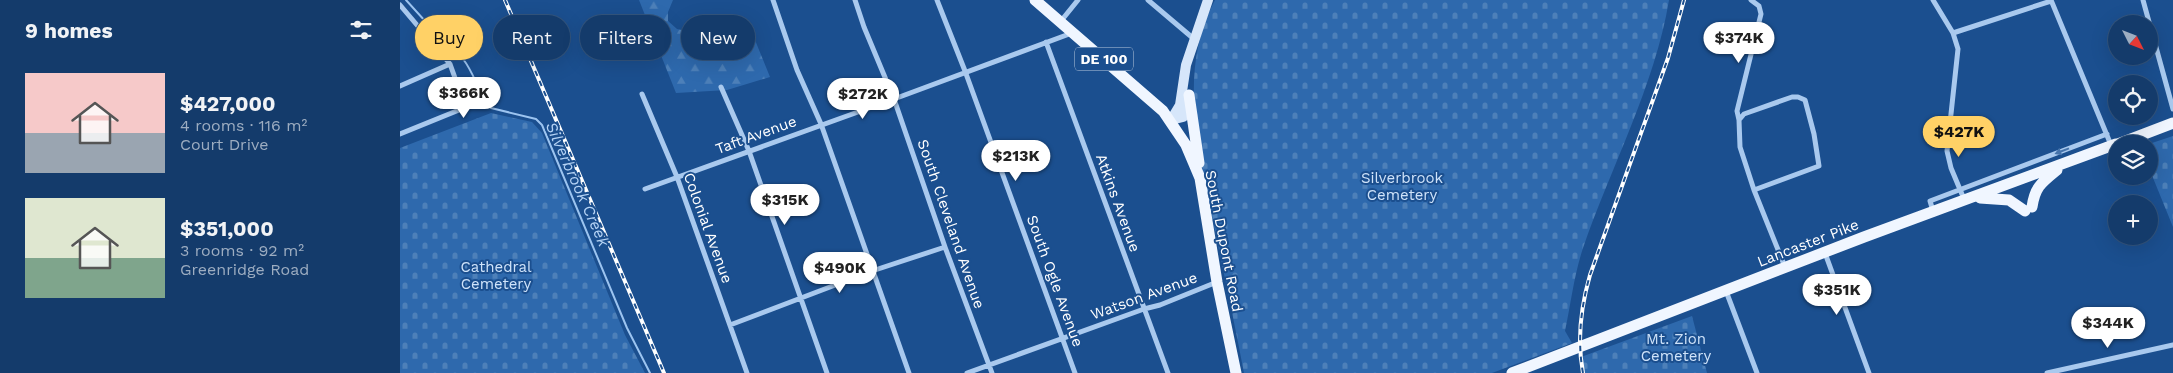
<!DOCTYPE html>
<html lang="en">
<head>
<meta charset="utf-8">
<style>
  body { margin:0; font-family:"Work Sans",sans-serif; background:#1d4271; color:#f1f3f6; height:100vh; display:flex; flex-direction:column; font-size:19px; white-space:nowrap }
  * { box-sizing:border-box; margin:0 }
  p { font-size:16px; color:#9dadc1 }
  .icon { flex:none; width:28px; height:28px; fill:none; stroke:currentColor; stroke-width:2; stroke-linecap:round; stroke-linejoin:round }
  .map { position:relative; flex:1; overflow:hidden }
  .side { display:flex; flex-direction:column; background:#143b6b; width:400px }
  .side>* { flex:none }
  .hud { position:absolute; left:15px; top:15px; width:475px; height:45px; display:flex; gap:10px }
  .needle { width:32px; rotate:132deg }
  .tools { position:absolute; left:1708px; top:15px; display:grid; gap:10px }
  .tools a { display:grid; place-items:center; width:50px; height:50px; border-radius:50%; background:#143b6b; box-shadow:0 5px 20px #0002,0 0 0 1px #33557e; font-size:25px }
  .price { position:absolute; translate:-50% -42px; padding:0 11px; border-radius:18px; background:#fff; color:#222; font-size:16px; line-height:32px; filter:drop-shadow(0 1px 2px #0008) }
  .price::after { content:''; position:absolute; left:50%; top:30px; width:15px; height:11px; margin-left:-8px; background:inherit; clip-path:polygon(0 0,100% 0,50% 100%) }
  .price.active { background:#ffd166; color:#111 }
  ul { padding:0; list-style:none }
  li { display:flex; align-items:center; gap:15px; height:125px; padding:0 25px }
  li span { display:grid; place-items:center; flex:none; width:140px; height:100px; border-radius:0px; color:#555 }
  li>.icon { margin-inline-start:auto }
  span .icon { width:60px; height:60px; fill:#fffc; stroke-width:1 }
  li b { font-size:21px }
  h2 { display:flex; justify-content:space-between; align-items:center; height:60px; padding:0 25px; font-size:21px }
  .tag { padding:0 18px; border-radius:22px; background:#143b6b; box-shadow:0 5px 20px #0002,0 0 0 1px #33557e; font-size:18px; line-height:45px }
  .tag.active { background:#ffd166; color:#111 }
  main { display:flex; flex:1; min-height:0 }
  .map>svg:first-child { display:block }
  .forest { fill:url(#forest-firs) }
  .cemetery { fill:url(#cemetery-stones) }
  .lines { fill:none; stroke-linecap:round; stroke-linejoin:round }
  .stream { stroke:#9cc4f0; stroke-width:2 }
  .street { stroke:#a9c9ee; stroke-width:5 }
  .secondary { stroke:#d6e6fa; stroke-width:10 }
  .primary { stroke:#f0f6ff; stroke-width:11 }
  .rail-casing { stroke:#fff; stroke-width:4 }
  .rail { stroke:#1b4f8f; stroke-width:2; stroke-dasharray:5.5; stroke-linecap:butt }
  .oneway { fill:#4674ac }
  .labels { text-anchor:middle; stroke-width:4; stroke-linejoin:round; paint-order:stroke }
  .shield { fill:#1b4f8f; stroke:#bbcadd; stroke-width:1 }
  .shield-label { font-size:14px; font-weight:bold; fill:#fff }
  .street-label { font-size:15px; fill:#fff; stroke:#1b4f8f }
  .park-label { font-size:15px; fill:#cfe3fa; stroke:#1b4f8f }
  .water-label { font-size:16px; font-style:italic; fill:#b5d3f5; stroke:#1b4f8f }
</style>
</head>
<body>
<main>
<section class="side">
<h2>9 homes<svg class="icon" aria-label="filters" viewBox="0 0 24 24"><path d="M4 7h16M4 17h16"/><circle cx="9" cy="7" r="2"/><circle cx="15" cy="17" r="2"/></svg></h2>
<ul>
<li><span style="background:linear-gradient(#f6c9c9 60%,#9aa5b1 0)"><svg class="icon" aria-label="home" viewBox="0 0 24 24"><path d="M3 11l9-7 9 7M6 9v11h12V9"/></svg></span><div><b>$427,000</b><p>4 rooms · 116 m²</p><p>Court Drive</p></div></li>
<li><span style="background:linear-gradient(#dfe7d0 60%,#7fa58c 0)"><svg class="icon" aria-label="home" viewBox="0 0 24 24"><path d="M3 11l9-7 9 7M6 9v11h12V9"/></svg></span><div><b>$351,000</b><p>3 rooms · 92 m²</p><p>Greenridge Road</p></div></li>
</ul>
</section>
<div class="map">
<svg width="1773" height="373" viewBox="0 0 1773 373">
  <defs>
    <pattern id="forest-firs" width="22" height="20" patternUnits="userSpaceOnUse" patternTransform="scale(1.25)"><rect width="22" height="20" fill="#2e69ad"/><path d="M5 1l3.5 6h-7zM16 11l3.5 6h-7z" fill="#4d80b9"/></pattern>
    <pattern id="cemetery-stones" width="16" height="16" patternUnits="userSpaceOnUse" patternTransform="scale(1.25)"><rect width="16" height="16" fill="#2e69ad"/><path d="M2 7V4a2 2 0 0 1 4 0v3zM10 15v-3a2 2 0 0 1 4 0v3z" fill="#4d80b9"/></pattern>
  </defs>
  <rect width="100%" height="100%" fill="#1b4f8f"/>
  <path class="forest" d="M239,0H273L268,12V21L277,29L286,31L298,26L344,32L349,42L355,40L370,77L327,90L276,93Z"/>
  <path class="cemetery" d="M815,0H1269C1255,85 1211,167 1183,248C1174,275 1171,303 1165,331L1172,343L1092,373H844C835,326 825,278 815,231C800,156 776,72 815,0Z
    M91,113L132,122L142,133L225,335L245,373H0V148Z
    M1773,136V227L1749,168V144Z
    M1292,316L1307,373H1184L1181,357Z"/>
  <g class="lines">
    <path class="stream" d="M6,0L35,32C43,37 45,44 51,49C55,53 60,55 63,59C75,74 78,93 91,108L136,119L142,125L227,328L250,373"/>
    <path class="street" d="M373,0L397,70L421,124L509,373
      M455,0L464,27L494,99L545,247L592,373
      M537,0L565,71L675,373
      M748,0L794,39
      M1533,0L1553,33L1558,49L1547,151L1551,168L1564,199
      M1651,0L1711,145
      M1743,0L1773,109
      M0,5L50,64L64,103L63,107L59,110L0,134
      M661,21L678,0
      M1553,33L1651,1
      M646,42L768,373
      M0,86L50,64
      M321,87L349,151L427,373
      M242,94L277,177L347,373
      M1392,97H1398L1405,100L1414,134L1419,166L1354,190L1340,147L1339,120L1344,114Z
      M1339,120L1337,111L1361,14L1359,6L1351,0
      M245,189L494,99L672,33
      M1354,190L1385,267
      M1533,211L1530,201L1707,134
      M1425,253L1469,373
      M1326,291L1357,373
      M330,325L472,271L545,247
      M567,373L744,309L760,305L817,282
      M1647,373L1773,345"/>
    <path class="secondary" d="M771,120L780,105L786,65L808,0
      M771,120L783,117L789,100"/>
    <path class="primary" d="M635,0L763,111L786,145L800,178L817,282L836,373
      M789,95L799,163
      M1718,144L1773,123
      M1580,198L1609,200L1625,211
      M1632,207C1635,187 1641,183 1657,170
      M1112,373L1464,237L1716,144"/>
    <g class="rail-casing">
      <path id="rail" d="M105,0L264,373
        M1183,373C1177,341 1181,306 1190,275L1268,58L1284,0"/>
    </g>
    <use href="#rail" class="rail"/>
  </g>
  <defs><path id="oneway-solid" d="M-6-.8H1V-3.2L6.5 0L1 3.2V.8H-6Z" transform="scale(1.25)"/></defs>
  <use class="oneway" href="#oneway-solid" transform="translate(1662 151) rotate(159)"/>
  <g class="labels">
    <rect class="shield" x="675" y="47.5" width="58" height="23" rx="4"/>
    <g class="shield-label">
      <text x="704" y="64">DE 100</text>
    </g>
    <g class="street-label">
      <text transform="translate(356 135) rotate(-20)" y="5">Taft Avenue</text>
      <text transform="translate(718 203) rotate(70)" y="5">Atkins Avenue</text>
      <text transform="translate(551 224) rotate(71)" y="5">South Cleveland Avenue</text>
      <text transform="translate(308 228) rotate(70)" y="5">Colonial Avenue</text>
      <text transform="translate(824 241) rotate(79)" y="5">South Dupont Road</text>
      <text transform="translate(1408 243) rotate(-21)" y="5">Lancaster Pike</text>
      <text transform="translate(655 281) rotate(70)" y="5">South Ogle Avenue</text>
      <text transform="translate(744 296) rotate(-20)" y="5">Watson Avenue</text>
    </g>
    <g class="park-label">
      <text x="1002" y="183">Silverbrook<tspan x="1002" dy="17">Cemetery</tspan></text>
      <text x="96" y="272">Cathedral<tspan x="96" dy="17">Cemetery</tspan></text>
      <text x="1276" y="344">Mt. Zion<tspan x="1276" dy="17">Cemetery</tspan></text>
    </g>
    <g class="water-label">
      <text transform="translate(178 184) rotate(66)" y="6">Silverbrook Creek</text>
    </g>
  </g>
</svg>
<div class="tools">
<a><svg class="needle" viewBox="-14 -14 28 28"><path d="M0-13l5 13h-10z" fill="#e53935"/><path d="M0 13l5-13h-10z" fill="#9dadc1"/></svg></a>
<a><svg class="icon" aria-label="locate" viewBox="0 0 24 24"><circle cx="12" cy="12" r="6"/><path d="M12 2v4M12 18v4M2 12h4M18 12h4"/></svg></a>
<a><svg class="icon" aria-label="layers" viewBox="0 0 24 24"><path d="M12 4l9 5-9 5-9-5zM3 14l9 5 9-5"/></svg></a>
<a>+</a>
</div>
<b class="price" style="left:1339px;top:64px">$374K</b>
<b class="price" style="left:64px;top:119px">$366K</b>
<b class="price" style="left:463px;top:120px">$272K</b>
<b class="price active" style="left:1559px;top:158px">$427K</b>
<b class="price" style="left:616px;top:182px">$213K</b>
<b class="price" style="left:385px;top:226px">$315K</b>
<b class="price" style="left:440px;top:294px">$490K</b>
<b class="price" style="left:1437px;top:316px">$351K</b>
<b class="price" style="left:1708px;top:349px">$344K</b>
<div class="hud">
<a class="tag active">Buy</a>
<a class="tag">Rent</a>
<a class="tag">Filters</a>
<a class="tag">New</a>
</div>
</div>
</main>
</body>
</html>
